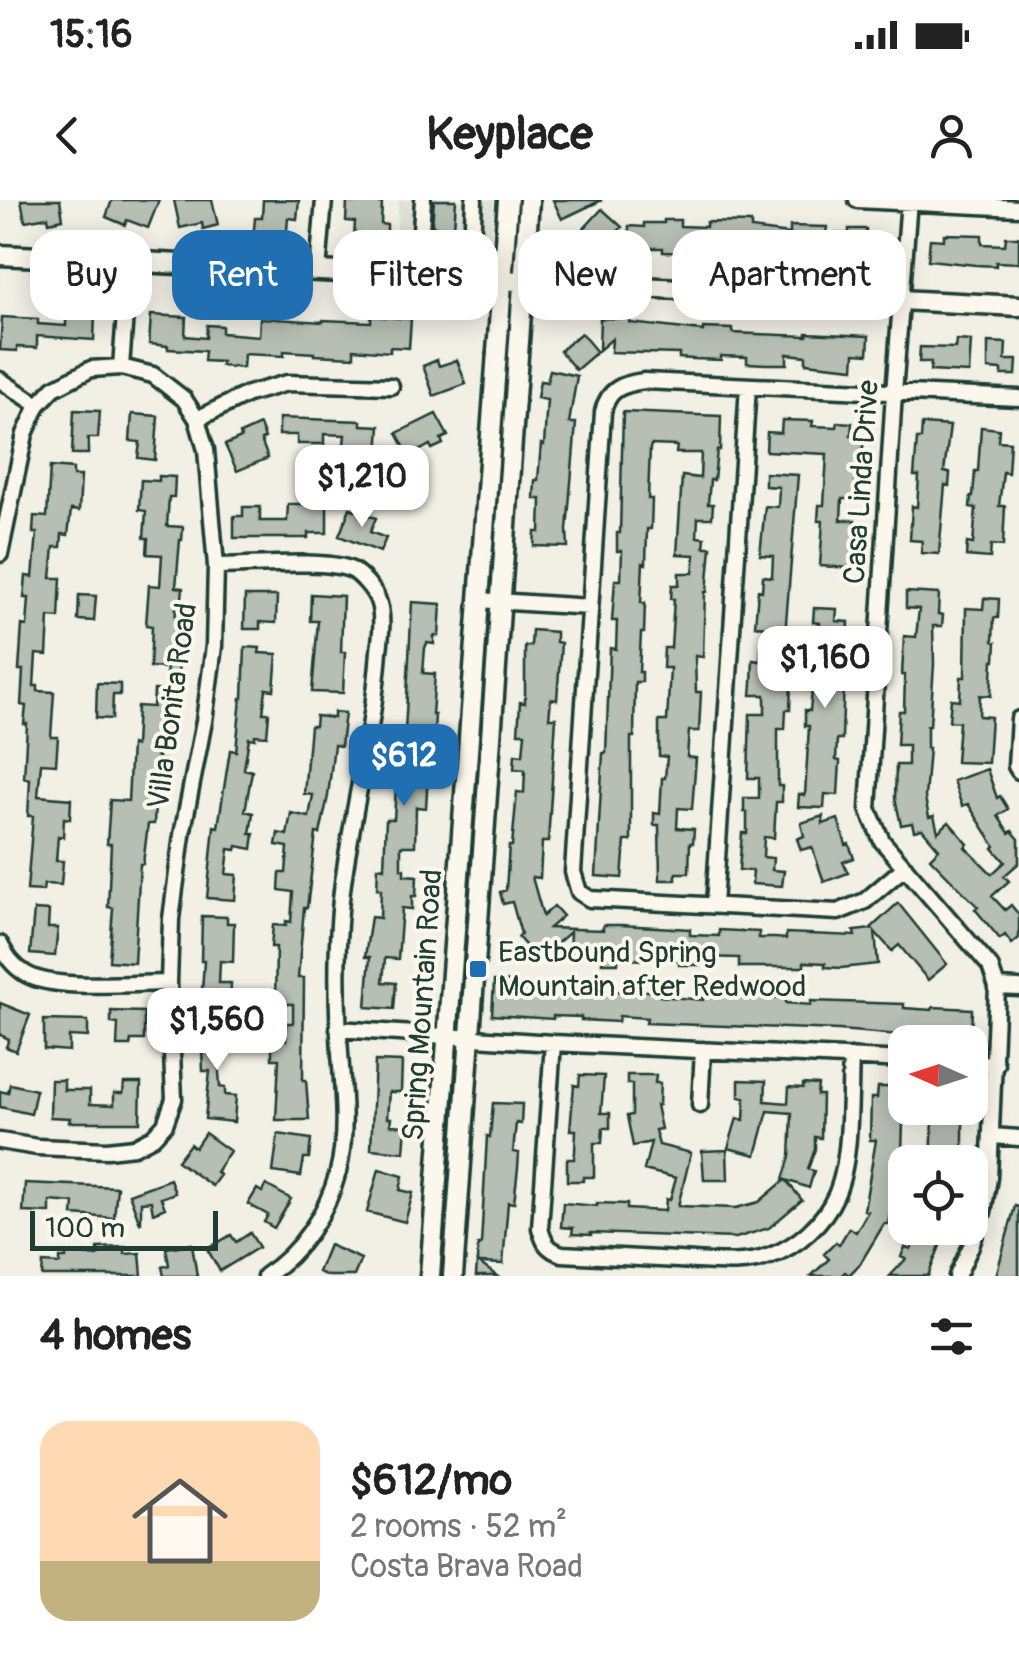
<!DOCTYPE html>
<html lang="en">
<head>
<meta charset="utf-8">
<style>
  body { margin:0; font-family:Pangolin,sans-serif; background:#f2f2f2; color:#222; height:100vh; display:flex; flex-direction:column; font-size:38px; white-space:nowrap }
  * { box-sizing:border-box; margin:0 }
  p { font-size:32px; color:#767676 }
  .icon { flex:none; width:55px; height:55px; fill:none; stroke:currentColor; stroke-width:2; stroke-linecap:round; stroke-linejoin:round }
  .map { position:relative; height:1076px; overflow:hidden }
  .details { display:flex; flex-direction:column; background:#fff; flex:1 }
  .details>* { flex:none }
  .guide { position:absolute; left:30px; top:30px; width:960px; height:90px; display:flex; gap:20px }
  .needle { width:65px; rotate:273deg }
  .buttons { position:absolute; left:888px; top:825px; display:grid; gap:20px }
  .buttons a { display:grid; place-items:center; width:100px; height:100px; border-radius:20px; background:#fff; box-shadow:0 5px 25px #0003; font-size:50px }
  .scale { position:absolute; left:30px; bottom:25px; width:188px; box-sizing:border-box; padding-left:10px; border:5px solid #1f3d34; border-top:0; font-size:28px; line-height:35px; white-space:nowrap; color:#1f3d34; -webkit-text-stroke:8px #fbf7ec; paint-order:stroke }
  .price { position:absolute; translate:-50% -85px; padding:0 22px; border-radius:20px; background:#fff; color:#222; font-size:32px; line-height:65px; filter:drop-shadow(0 2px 5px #0008) }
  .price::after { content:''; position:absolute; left:50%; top:60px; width:30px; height:22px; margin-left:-15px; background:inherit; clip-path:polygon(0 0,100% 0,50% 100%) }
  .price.on { background:#1f6fb2; color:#fff }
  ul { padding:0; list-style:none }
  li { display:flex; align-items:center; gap:30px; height:250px; padding:0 40px }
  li+li { border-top:2px solid #e0e0e0 }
  li span { display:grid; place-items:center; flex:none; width:280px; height:200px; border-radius:30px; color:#555 }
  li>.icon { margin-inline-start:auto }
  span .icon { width:120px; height:120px; fill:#fffc; stroke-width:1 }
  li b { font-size:42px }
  h2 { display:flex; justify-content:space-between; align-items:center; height:120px; padding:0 40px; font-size:42px }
  .tag { padding:0 35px; border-radius:30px; background:#fff; box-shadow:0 5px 25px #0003; font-size:35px; line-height:90px }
  .tag.on { background:#1f6fb2; color:#fff }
  .status { display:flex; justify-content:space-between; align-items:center; height:70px; padding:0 50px; background:#fff; direction:ltr }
  .status svg { height:28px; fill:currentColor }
  header { display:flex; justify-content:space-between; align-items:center; height:130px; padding:0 40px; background:#fff; font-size:45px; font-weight:800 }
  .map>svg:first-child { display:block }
  .built { fill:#e0e1d6 }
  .building { fill:#b7beb3; stroke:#1f3d34; stroke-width:2.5 }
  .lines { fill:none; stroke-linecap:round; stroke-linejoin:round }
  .minor-casing { stroke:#1f3d34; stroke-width:21 }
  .major-casing { stroke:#1f3d34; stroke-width:25 }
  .minor { stroke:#fbf7ec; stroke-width:14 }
  .major { stroke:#fbf7ec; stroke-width:18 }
  .poi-dot { fill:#1f6fb2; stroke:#fbf7ec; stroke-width:4 }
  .labels { text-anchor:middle; stroke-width:8; stroke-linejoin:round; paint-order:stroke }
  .street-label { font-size:30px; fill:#1f3d34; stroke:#fbf7ec }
  .poi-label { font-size:30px; fill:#1f3d34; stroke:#fbf7ec; text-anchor:start }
</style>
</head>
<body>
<div class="status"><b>15:16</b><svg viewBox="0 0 49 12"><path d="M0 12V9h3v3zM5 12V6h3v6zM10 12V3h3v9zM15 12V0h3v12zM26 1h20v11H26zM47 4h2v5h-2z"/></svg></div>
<header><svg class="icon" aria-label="back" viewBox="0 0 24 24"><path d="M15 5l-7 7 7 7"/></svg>Keyplace<svg class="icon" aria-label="person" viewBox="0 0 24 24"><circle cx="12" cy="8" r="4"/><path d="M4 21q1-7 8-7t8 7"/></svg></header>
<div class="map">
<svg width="1019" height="1076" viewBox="0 0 1019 1076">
  <rect width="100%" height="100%" fill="#f2f0e5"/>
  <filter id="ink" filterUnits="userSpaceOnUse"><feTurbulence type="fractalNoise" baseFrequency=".01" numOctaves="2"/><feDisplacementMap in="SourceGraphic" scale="20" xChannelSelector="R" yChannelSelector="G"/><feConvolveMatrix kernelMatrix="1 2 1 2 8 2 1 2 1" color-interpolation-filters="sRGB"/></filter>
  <g filter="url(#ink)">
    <path class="built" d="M399,0H494L490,58L395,52Z"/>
    <path class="building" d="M21,0H60L63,19L49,22L48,17L25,21Z
      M112,0H159L148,28L127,20L125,25L106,17Z
      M174,0H212L218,25L203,29L202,23L180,28Z
      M263,0H299L297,19L288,18L286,42L253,40L255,18H262Z
      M434,0H456L454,28L432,26Z
      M553,0H602L562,19Z
      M347,2L382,3L381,24L387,25V39L354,38L355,22L346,21Z
      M602,9L622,27L599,53L579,34Z
      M664,20H680V26L706,27V22L751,23V29L790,34V26L827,27L826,33L849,34V29H866V35H879L878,57L840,56V62H825L826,54L806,53V56L794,55L793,64L770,63L771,51L724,49V51H692V53L663,52V48H628L629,26L644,27V23H664Z
      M944,34L982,35V44L1005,45L1006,37H1019V63L996,62V66L976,65L928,60L930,39L944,40Z
      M76,109L86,110V115H95L94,140L37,136V148L17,147V151L0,150L2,117L38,119V124L66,126V113L75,114Z
      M151,115L186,117L185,136L206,138L207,125L222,126V133L259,136L260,118L323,122V120L371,122V116L411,119L409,148L390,147V152L354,149V157L314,155V153L284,151V156L244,154L243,168L221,166L222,162L204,161L205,151L168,149V146L149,144Z
      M600,118L630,119V123L703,131V128L733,129V133L807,136V133L869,136L868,154L855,153L854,168L806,163V156L787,154V164H766L747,163V157L721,156V160L693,159L679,158V154L611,152L612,139L599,150Z
      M581,133L597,152L576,170L560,151Z
      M956,140L971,141L969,173L930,171L931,162H919L920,147L955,148Z
      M988,142L1006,143L1005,160H1017L1016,175H1002V170L988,169Z
      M437,160L439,166L457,160L466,184L434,196L423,166Z
      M550,170L577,176L569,223H576L567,330L568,347L534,346L535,332H540L541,299H534L535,280H538L541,244L544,245L547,200L537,198L540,181L547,182Z
      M74,210L100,211L98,238H88V254H72Z
      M623,212L721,216L720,250H717L714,280H710L708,304H713L712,318H698L697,337L705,338L704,347H711L707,392H705L703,457L695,456L696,492H701L699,531H689L687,557L696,558L692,609L678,608L677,628L694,629L693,643H690L689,673H676V680H660L659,625H654V613L660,614L662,578H665L667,557L659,556V521H667L670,468H663L664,448H671L674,399H671L672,385H679V373H693L695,355L677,354L682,276L700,278L701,253H676L677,246L651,245L650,248L648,299H652L651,329H647L646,364L643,363L641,403H645L644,433H641L639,472H642V482H635L634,537H631V641H625L622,678L596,676L603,553H606L610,448L616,449L617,421H612L615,380H621L622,351H617V333H620Z
      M132,214L158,216L155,260L138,258L140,242L130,241Z
      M436,214L448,236L441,239L443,244L432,249L430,245L409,256L397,233Z
      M279,218L361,221V225L380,226L378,255L343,253L345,235L324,234V244H297V235H279Z
      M782,220L813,221L812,226L837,227L838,222L852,223L851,235L864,236L862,258H857L855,299H842L841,320H855L851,368L820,366L823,321H818L819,305H824L827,254L766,251L767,232L781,233Z
      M922,224L950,226L944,272L950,273L949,286L945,285L939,354L921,353L922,341L910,340L912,306L917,307L919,276H914L917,239H921Z
      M260,225L265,238L261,240L268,258L237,271L225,245L241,238L240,234Z
      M981,227L999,229L998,241L1010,242L1008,273L1003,272L999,306H1005L1003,346L991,345L990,358L966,356L967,343L973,344L976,308L970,307L971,296H973L975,271H978Z
      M331,259L349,260L348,276L330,275Z
      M388,260L410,262L409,280L387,279Z
      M50,267L73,269V276H81L79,311L71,310L68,335L62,334L61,347H54L51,378H61L59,418L49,417L47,455L36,454L34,486H38V491L54,492L51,537H58L56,564L41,563L38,596L71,599L70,619L64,618L63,637L58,636L56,661H63L61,685L44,684L43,691L27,690L33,616H28L30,579L24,578L27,524H24L26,506L21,505L23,470H19L22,425L27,426L29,398H24L26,376L33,377L37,333H33L34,316L47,317Z
      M765,273L798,275L784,447L787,448L784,482H791L790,510H786L785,529H778V586H782V602H776L774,638L764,637L763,657L773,658L772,670L784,671L782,686L752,684L753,671L739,670L742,633H747V612H744V598H759V578H748L750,514H765V495H751L752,483L753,460L760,461L761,446H765L767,427L755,426L758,390L762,391L763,376L772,377L773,356L760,355L765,306L778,307L779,287L765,286Z
      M159,276L175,277L174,297H169L167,326L183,327L182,340H180L176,387L183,388L181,408H176L174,441L180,442L178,475L166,474L167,468L150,467L152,426L146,425L149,385L160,386L162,355L147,354L148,338H144L146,311L139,310L141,280L159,281Z
      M288,304H327V333H308V338H234V316H243V307H260V321H287Z
      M350,308L376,318L370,332L386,338L380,352L339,336Z
      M906,392L939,394L938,414L943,415L942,426H933L934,464L930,526H927V548H929L925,598L929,617L934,616L938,632L949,622L968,644L965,647L992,674L1005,662L993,648L995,646L968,604L962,606L953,581L987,569L997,598L1000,596L1008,609L998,616L1009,633L1012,631L1019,639V663L1004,676L1009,681L992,696L1005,710L1011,705L1019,715V738L1012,744L1005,735L1000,739L975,709L978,707L930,658L939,649L922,629L914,631L912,623L901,625L895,598L896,565H908V545H897L899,511H904L905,475H902L904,436L916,437L919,409L906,408Z
      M311,394L343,396L341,452H345L343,493L312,492L318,421H310Z
      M79,395L96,396L94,421L78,420Z
      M245,396H277L276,423L260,422V429H244Z
      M984,398L999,399L998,418H994L993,441L996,442L995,460H993L991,496L980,495L979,516L991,517L988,563L956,562L959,522L949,521L951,499L960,500L961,477H965L966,408L983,409Z
      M412,402L441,404L439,436H434V444L427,443L425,448L423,473L435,474L432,515H435L433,549L414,548V553H410L409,572L428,573L426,608L416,607L415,646H401V669H404V675L417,676L416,696H412V709L402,708L398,759L385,758L383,782L396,783L394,809L366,807L370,757H365L371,717L380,718L381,689H377L378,667L384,668L386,619H394L396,587H393L394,566H398L400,531L405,532Z
      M814,408L837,409L836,421L849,422L847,459L835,458L834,477H844L842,539H837L836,560L840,561L838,595L825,594L824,608L798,607L799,594L805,595L809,526H805V510L810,511L814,468H810L811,456H817L820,423L813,422Z
      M532,430L556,432V442L561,443L557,500L551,499L549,518H556L548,642H542L540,678L532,677L543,716L554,706L563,716L549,728L603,730V725H621L690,729V735L719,736V730L759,732V738H775L786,739V733L855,736L854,731L872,729L871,728L898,703L947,764L928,780L899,745L892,751L875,732L878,764L841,768L825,767V763L804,762V767H739V758L701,757V765H679V760H671V755L650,754V760L618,759V763H602L603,757L569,755L570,732L538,760L518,737L521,734L512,702L503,704L500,692L506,690L509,646H512L517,592L524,593L525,570L514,569L515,554L523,555L525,533H518L520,502L525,503V446H531Z
      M245,447L260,448L259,453L277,454L274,490L266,489L263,513H269L267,536L255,535V539L249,538L244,569L252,571L245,611L253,613L250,634H254L252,649L237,646L236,650L229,649L226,674L237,675L235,700L207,698L214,626L218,627L230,550L236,551L241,498H243Z
      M97,483L120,484V495H113L112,519L96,518Z
      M154,490L171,491L168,535L157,534L156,556H158V560H164L162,586L156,585L154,624H148L143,664H140L134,763L109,761L113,708L108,707L111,644H107L110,600L128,601L131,545L135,546L137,506L153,507Z
      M334,512L345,513L341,546L334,545L328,596L320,634L316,633L307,708H304L298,778H304L303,880H306L309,920H276L279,859H272V840H286V823H293V804H275L276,747H271L273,725L286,726V721L291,722L293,692L279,690L280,673H286L288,647L276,645L278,633L287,635L291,613L309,617L313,595L304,594L310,526H315L316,516L334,518Z
      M823,616V624L838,619L846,645L849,644L854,658L843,662L848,673L824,682L812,647L801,650L797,639L804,636L801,623Z
      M34,710L49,711L48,728H58L55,756L30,754Z
      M202,716L227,717V723H234L233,762L220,761L219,783H231L230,809L201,807L204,761H201Z
      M494,781L515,782V789L522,790L549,792V785L563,786L635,793V790L660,792V796L703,800V796L718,797V788L734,790V796L786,798V803L811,805V801L904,804V808L932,810L933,807L972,809L971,834H962V838H936L839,830L646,823L647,818L619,816L618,822L581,820V817L553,816V819L492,815Z
      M0,803L30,815L16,851L6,847L9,839L0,835Z
      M111,811L144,812V840H131L130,846H117L118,824L111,823Z
      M44,820L88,821V837L69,836V851L44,849Z
      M232,826L234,846L227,847L228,853L218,854L220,887L225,888V895L236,896L234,922L205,919L210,871H203L201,828Z
      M375,861L402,862L401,892H389L387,918H391L390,925L406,926L404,952L371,949Z
      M580,875L604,876L601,913H610V928H603L602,943H594V977H583V981H567V959H574L575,952L576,930H570L574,885L579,886Z
      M627,875H656L655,883H660L659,905H656L661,929L655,930L659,945L691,953L678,1006L736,1008L759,1002L785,980L783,979L790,957L792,913L768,911L756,955L728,948L737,918L744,920L745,898L739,897V880L766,881L765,901L788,903L789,887L803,888V884L818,885L817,895H822L821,938L815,937V949L808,969L814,971L809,988L786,980L802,1000L769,1028L736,1038L591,1033V1035L572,1034L573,1028L561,1027L563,1003L597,1006V1003L627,1004V1009L665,1011L666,999L670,1000L676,978L644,970L651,942L633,946L627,916L632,915V884H627Z
      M51,880H64V890H90V904L114,905V893H123L124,883H141L140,922H69L70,918L50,917Z
      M10,884L36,890L31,914L0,907V891L8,893Z
      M878,887H897V901L901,902V922L903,923L902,952L888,1024H884L860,1064L849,1075L845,1072L841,1076H811L829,1059L824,1054L836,1042L839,1045L849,1028L856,1032L868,1011L864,1010L876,940H870L871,898H877Z
      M493,903L522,904L521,924L516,923L513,952L519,953L518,968L514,1003L508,1002L503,1064L479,1063L497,1076H476L478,1045H481L487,936L490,937Z
      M929,908H963V948H958L957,959L931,958L933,921L928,920Z
      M205,933L230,951L216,972L220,975L212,986L177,961L190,944L195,948Z
      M278,934L311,939L309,958H304L301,976L273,972Z
      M727,950L728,980H704L702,951Z
      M379,969L403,976L400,990L413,993L405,1022L367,1012Z
      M170,979L175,993L161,998L165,1008L153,1013L151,1001L141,1002V1022L140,1023L129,994Z
      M25,983L117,987L114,1018L73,1015L74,1003L50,1001V1013L23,1012Z
      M266,985L291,999L274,1028L264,1022L268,1015L248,1004L257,989L262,992Z
      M1015,1006L1019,1007V1076H996Z
      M919,1028H947L928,1076H890L906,1059L901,1057L905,1047L911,1049Z
      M250,1033L259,1047L220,1071L207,1049L231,1035L236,1042Z
      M192,1044L197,1076H164L162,1067L169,1065L166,1048Z
      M329,1045L361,1059L354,1076H328L318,1072Z
      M125,1047V1054L140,1053L142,1076H42L43,1063L60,1064V1058H66V1053L98,1056V1048Z"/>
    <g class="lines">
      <g class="minor-casing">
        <path id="minor" d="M857,0L1019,8
          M909,0L894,193L868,609L882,641L990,766L997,787L989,978L983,1012L971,1046L957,1076
          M420,42L472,44L474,0
          M318,71L324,0
          M418,76L423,0
          M121,167L129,61
          M0,180L38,205
          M197,219L248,194L287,183L391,186
          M0,354L25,234L38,205L54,188L91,169L121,167L153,175L184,199L197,219L206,250L216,366L214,446L204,521L182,635L171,719L169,783L174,899L165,924L153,937L134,947L107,950L37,947L0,941
          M216,366C246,366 327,358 352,370C361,375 373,389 377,398C384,414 381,435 379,451C374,525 356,596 345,669C336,725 336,780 339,836C341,880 349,929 338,972C327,1013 301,1053 265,1076
          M479,400L590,407
          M1019,519L1016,566L1019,571
          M905,667L865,701L838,712L590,699L579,692L573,672L603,212C608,189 622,184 644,181L1019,198
          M714,705L748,186
          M0,744C7,757 13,766 26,774C54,791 134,783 169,783
          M997,787L1019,788
          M338,829L553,843L905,860
          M553,843L540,1028C544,1043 547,1049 562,1054C601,1056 639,1058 678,1060C707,1061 742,1067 770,1056C798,1046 824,1022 836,995C852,959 849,896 851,857
          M970,863L996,864
          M700,905L703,850
          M992,936L1019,938"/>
      </g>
      <g class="major-casing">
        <path id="major" d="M0,55L1019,106
          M430,1076L508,0
          M453,1076L529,0"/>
      </g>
      <use href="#minor" class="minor"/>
      <use href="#major" class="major"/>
    </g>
  </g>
  <rect class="poi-dot" x="468" y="759" width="20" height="20" rx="5"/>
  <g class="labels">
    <g class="street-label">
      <text transform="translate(861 282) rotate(-86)" y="10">Casa Linda Drive</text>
      <text transform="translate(172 506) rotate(-82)" y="10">Villa Bonita Road</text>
      <text transform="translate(422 805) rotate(-86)" y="10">Spring Mountain Road</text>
    </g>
    <g class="poi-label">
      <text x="498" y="762">Eastbound Spring<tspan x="498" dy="34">Mountain after Redwood</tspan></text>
    </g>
  </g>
</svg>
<div class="buttons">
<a><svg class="needle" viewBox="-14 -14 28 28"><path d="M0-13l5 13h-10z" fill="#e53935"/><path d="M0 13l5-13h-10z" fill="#767676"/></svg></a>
<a><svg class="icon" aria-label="locate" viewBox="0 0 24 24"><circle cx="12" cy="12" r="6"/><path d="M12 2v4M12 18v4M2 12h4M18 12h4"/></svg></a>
</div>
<div class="scale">100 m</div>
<b class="price" style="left:362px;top:330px">$1,210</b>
<b class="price" style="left:825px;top:511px">$1,160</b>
<b class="price on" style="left:404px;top:609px">$612</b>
<b class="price" style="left:217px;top:873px">$1,560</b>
<div class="guide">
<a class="tag">Buy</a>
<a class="tag on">Rent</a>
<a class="tag">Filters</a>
<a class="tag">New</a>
<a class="tag">Apartment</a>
</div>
</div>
<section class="details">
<h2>4 homes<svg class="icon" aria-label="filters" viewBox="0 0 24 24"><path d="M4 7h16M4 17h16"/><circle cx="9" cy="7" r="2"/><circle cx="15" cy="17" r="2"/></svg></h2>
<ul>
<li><span style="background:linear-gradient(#ffd9b3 70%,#c2b280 0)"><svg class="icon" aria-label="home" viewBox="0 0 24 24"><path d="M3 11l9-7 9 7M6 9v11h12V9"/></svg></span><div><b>$612/mo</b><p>2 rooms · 52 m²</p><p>Costa Brava Road</p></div></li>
</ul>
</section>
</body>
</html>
